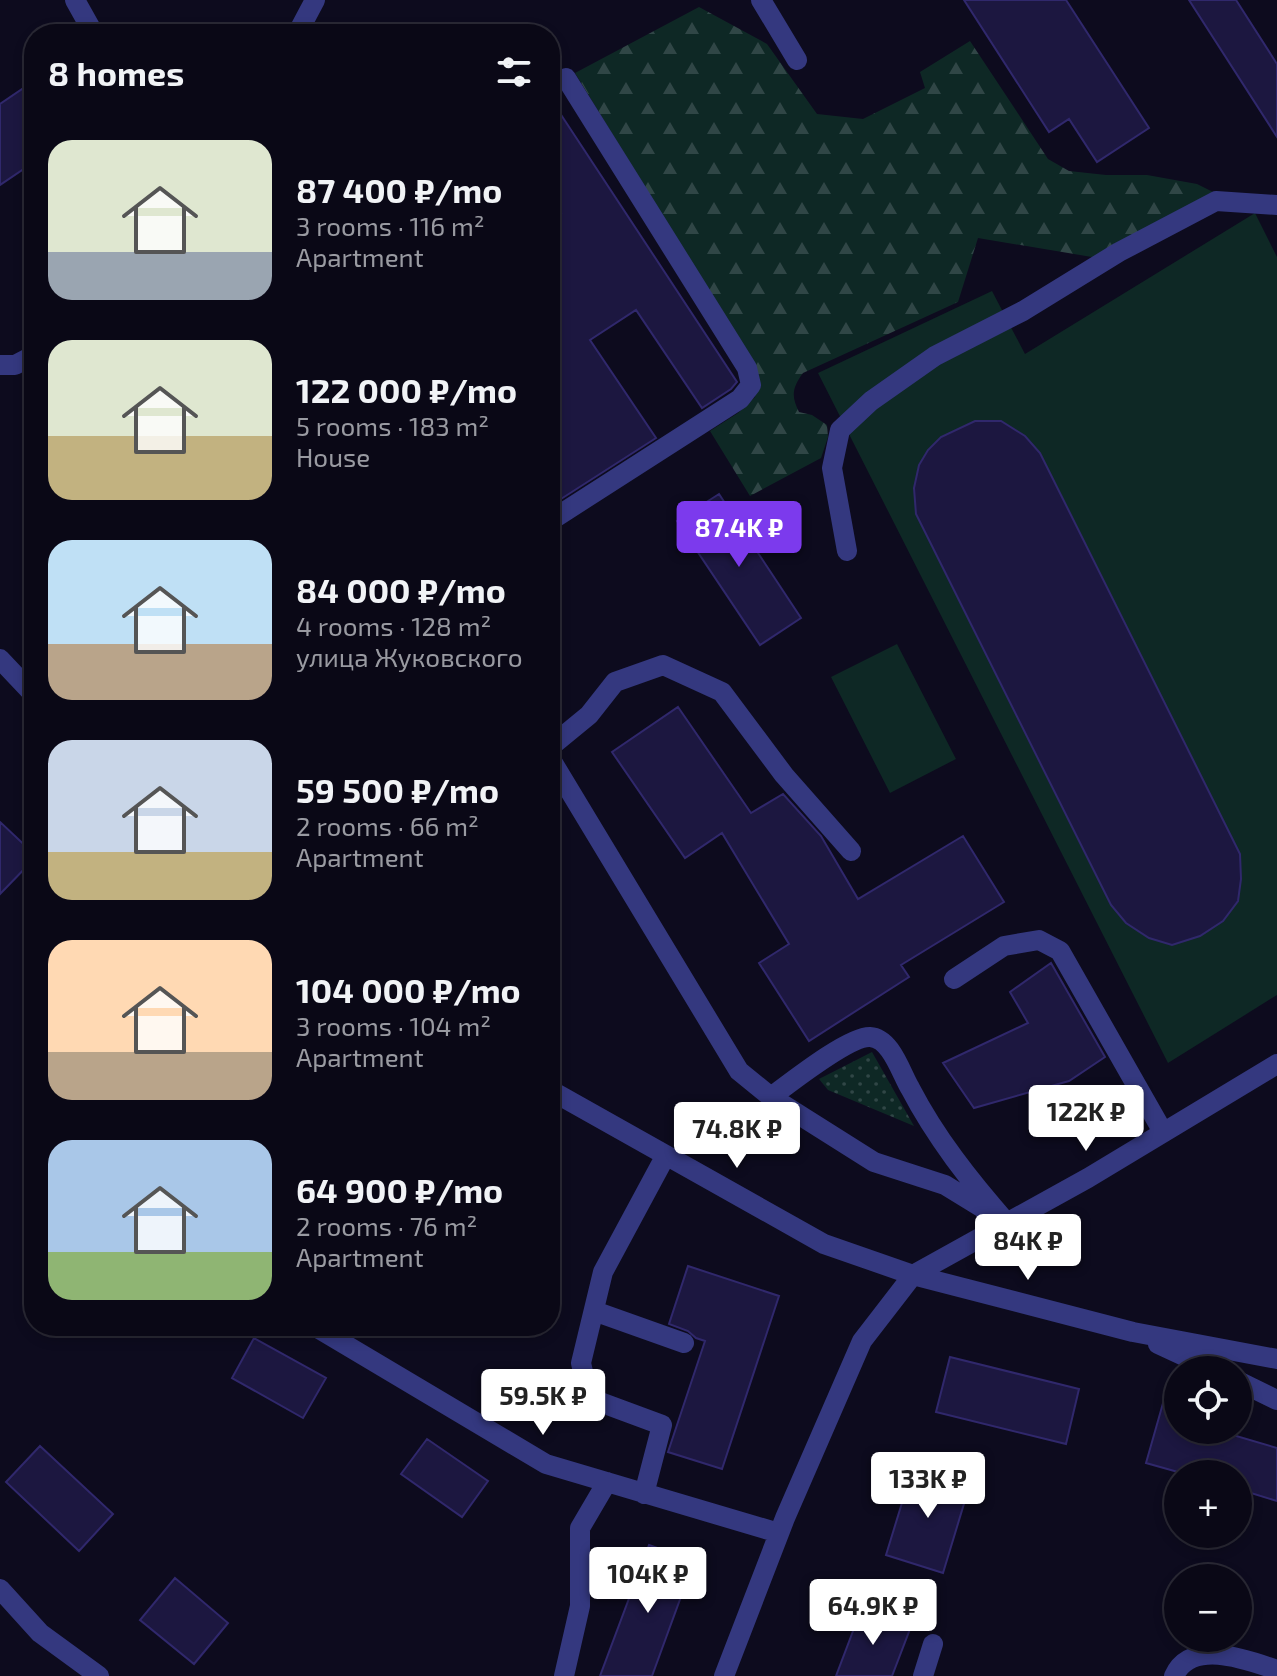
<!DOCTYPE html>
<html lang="en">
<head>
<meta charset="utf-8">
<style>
  body { margin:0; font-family:"Exo 2",sans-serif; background:#181623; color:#f1f3f6; height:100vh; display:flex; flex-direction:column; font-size:30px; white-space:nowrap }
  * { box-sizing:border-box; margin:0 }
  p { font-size:26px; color:#999aa1 }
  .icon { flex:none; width:44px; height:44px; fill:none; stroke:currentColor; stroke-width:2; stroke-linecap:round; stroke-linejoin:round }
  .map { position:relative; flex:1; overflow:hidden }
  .sheet { position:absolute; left:24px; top:24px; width:536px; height:1312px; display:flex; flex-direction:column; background:#0a0816; border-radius:32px; box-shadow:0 4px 12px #0003,0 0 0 2px #2a2935 }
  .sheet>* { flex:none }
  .tools { position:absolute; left:1164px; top:1356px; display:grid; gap:16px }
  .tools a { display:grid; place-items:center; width:88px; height:88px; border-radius:50%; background:#0a0816; box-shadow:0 4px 12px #0003,0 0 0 2px #2a2935; font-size:40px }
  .price { position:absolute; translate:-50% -68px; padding:0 18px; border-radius:8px; background:#fff; color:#222; font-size:26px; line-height:52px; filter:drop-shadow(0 2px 4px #0008) }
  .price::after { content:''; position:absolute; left:50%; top:48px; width:24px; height:18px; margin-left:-12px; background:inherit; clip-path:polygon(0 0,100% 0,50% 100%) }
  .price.active { background:#7c3aed; color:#fff }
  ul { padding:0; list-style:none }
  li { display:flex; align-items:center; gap:24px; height:200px; padding:0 24px }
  li span { display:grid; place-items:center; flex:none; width:224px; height:160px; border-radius:24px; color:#555 }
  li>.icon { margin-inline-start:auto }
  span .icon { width:96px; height:96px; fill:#fffc; stroke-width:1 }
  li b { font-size:34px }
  h2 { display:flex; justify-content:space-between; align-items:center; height:96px; padding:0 24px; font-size:34px }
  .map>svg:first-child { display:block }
  .grass { fill:url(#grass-dots) }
  .forest { fill:url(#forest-firs) }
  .garden { fill:#0e2825 }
  .building { fill:#1c1740; stroke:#30286c; stroke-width:2 }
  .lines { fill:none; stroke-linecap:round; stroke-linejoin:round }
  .minor { stroke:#34387f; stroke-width:20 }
</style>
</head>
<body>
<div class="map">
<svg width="1277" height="1676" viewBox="0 0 1277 1676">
  <defs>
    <pattern id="grass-dots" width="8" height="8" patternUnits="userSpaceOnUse" patternTransform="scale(2)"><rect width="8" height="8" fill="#0e2825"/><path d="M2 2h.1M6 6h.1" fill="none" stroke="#304646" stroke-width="1.8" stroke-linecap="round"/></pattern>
    <pattern id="forest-firs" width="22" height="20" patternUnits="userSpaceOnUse" patternTransform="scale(2)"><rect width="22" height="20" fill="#0e2825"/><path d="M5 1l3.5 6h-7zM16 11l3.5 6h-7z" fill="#304646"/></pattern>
  </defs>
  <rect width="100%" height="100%" fill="#0d0b1e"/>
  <path class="grass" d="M872,1052L914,1126L828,1090L819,1079Z"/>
  <path class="forest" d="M699,7L767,44L817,114L863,119L925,88L920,72L970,41L1048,159L1069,171L1106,175H1147L1197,184L1213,192L1098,258L978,238L958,302L803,373C792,388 791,396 799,412L812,415L827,425L828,437L821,458L750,496L710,431L738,413L755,397L757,370L575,73Z"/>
  <path class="garden" d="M1255,213L1277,257V995L1168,1063L818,373L992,291L1025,354Z
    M897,644L956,759L890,793L831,677Z"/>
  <path class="building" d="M964,0H1066L1149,128L1097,162L1069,119L1049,132Z
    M1189,0H1236L1277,64V137Z
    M34,81V162L0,185V104Z
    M550,98L737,382L731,389L702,408L636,310L590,340L656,438L550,506V220L561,213L550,196Z
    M975,421H1001L1025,436L1040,453L1240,854L1241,879L1238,901L1223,921L1200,936L1172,945L1149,938L1126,923L1111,905L916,514L914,488L919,465L928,450L941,437Z
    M719,494L801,618L760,645L677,521Z
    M678,707L751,813L783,794L821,836L858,899L963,836L1004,902L901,965L909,977L809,1041L759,963L789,944L722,833L685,858L612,752Z
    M0,822L34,854V859L0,894Z
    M1051,963L1105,1057L1069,1081L974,1108L943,1063L1028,1023L1010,992Z
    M688,1266L779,1296L722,1469L668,1452L705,1341L696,1338L688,1331L669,1324Z
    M254,1338L326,1378L303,1418L232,1378Z
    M950,1357L1079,1389L1066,1444L936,1412Z
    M1171,1375L1178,1376V1430H1216L1277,1448V1501L1238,1489V1474H1185L1146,1463Z
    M427,1439L488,1481L462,1517L401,1474Z
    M40,1446L113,1514L79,1551L6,1482Z
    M913,1467L970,1484L943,1573L886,1555Z
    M649,1545L694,1561L652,1676H600Z
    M175,1578L228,1623L194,1664L140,1620Z
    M861,1610L910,1629L892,1676H836Z"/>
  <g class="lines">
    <path class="minor" d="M75,0L94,34
      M761,0L797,60
      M297,34L315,0
      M0,365H15L34,355
      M550,521L740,399L751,385L747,368L566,78
      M847,551L832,468L840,430L871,401L935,356L1023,311L1119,252L1216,201L1277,205
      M0,659L34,695
      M550,747L589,715L615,682L663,665L722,692L784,775L851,851
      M550,758L739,1071L771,1097C790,1083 849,1036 870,1037C891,1038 901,1073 910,1088C936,1138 970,1181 1007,1223
      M954,979L1004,946L1039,940L1060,951L1163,1132
      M550,1090L824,1244L913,1275L1133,1332L1277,1359
      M771,1097L874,1162L945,1185L989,1212
      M594,1311L684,1343
      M314,1326L546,1464L779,1533
      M1158,1344L1214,1370
      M1238,1381L1277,1400
      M644,1494L662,1425L589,1398L581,1363L603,1272L666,1155
      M0,1589L40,1633L99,1676
      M564,1676L580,1606V1528L607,1482
      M724,1676L785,1518L862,1341L913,1275L1088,1178L1277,1064
      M923,1676L933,1644
      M1174,1676C1191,1638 1248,1660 1277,1670"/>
  </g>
</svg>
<div class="tools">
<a><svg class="icon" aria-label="locate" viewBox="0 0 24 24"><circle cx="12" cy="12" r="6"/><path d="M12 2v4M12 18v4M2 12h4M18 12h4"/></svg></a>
<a>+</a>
<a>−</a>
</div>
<b class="price active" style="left:739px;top:569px">87.4K ₽</b>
<b class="price" style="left:1086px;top:1153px">122K ₽</b>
<b class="price" style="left:737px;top:1170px">74.8K ₽</b>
<b class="price" style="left:1028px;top:1282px">84K ₽</b>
<b class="price" style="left:543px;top:1437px">59.5K ₽</b>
<b class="price" style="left:928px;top:1520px">133K ₽</b>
<b class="price" style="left:648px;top:1615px">104K ₽</b>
<b class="price" style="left:873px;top:1647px">64.9K ₽</b>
<section class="sheet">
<h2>8 homes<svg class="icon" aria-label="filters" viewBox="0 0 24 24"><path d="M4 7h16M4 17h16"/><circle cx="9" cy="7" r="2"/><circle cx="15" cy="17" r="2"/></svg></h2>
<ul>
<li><span style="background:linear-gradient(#dfe7d0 70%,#9aa5b1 0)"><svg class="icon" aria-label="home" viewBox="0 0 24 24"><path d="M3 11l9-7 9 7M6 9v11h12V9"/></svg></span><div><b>87 400 ₽/mo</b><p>3 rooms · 116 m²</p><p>Apartment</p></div></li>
<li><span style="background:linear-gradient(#dfe7d0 60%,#c2b280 0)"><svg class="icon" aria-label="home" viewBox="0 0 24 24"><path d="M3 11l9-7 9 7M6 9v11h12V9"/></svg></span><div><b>122 000 ₽/mo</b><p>5 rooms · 183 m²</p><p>House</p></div></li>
<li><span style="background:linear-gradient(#bfe0f5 65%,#b9a48a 0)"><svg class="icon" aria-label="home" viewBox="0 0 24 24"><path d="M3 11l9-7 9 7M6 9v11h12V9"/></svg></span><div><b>84 000 ₽/mo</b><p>4 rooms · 128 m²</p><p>улица Жуковского</p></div></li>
<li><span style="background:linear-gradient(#c9d6e8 70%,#c2b280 0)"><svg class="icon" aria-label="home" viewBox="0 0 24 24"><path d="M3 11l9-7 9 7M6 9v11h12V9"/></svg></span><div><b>59 500 ₽/mo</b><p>2 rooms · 66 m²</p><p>Apartment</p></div></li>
<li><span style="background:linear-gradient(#ffd9b3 70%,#b9a48a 0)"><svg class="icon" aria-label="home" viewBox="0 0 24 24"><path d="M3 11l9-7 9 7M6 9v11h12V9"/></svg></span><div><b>104 000 ₽/mo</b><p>3 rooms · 104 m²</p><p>Apartment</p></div></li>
<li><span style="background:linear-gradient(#a9c7e8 70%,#8fb573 0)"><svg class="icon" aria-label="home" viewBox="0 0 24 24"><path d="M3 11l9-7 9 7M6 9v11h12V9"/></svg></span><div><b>64 900 ₽/mo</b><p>2 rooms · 76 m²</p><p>Apartment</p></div></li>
</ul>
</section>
</div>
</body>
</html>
